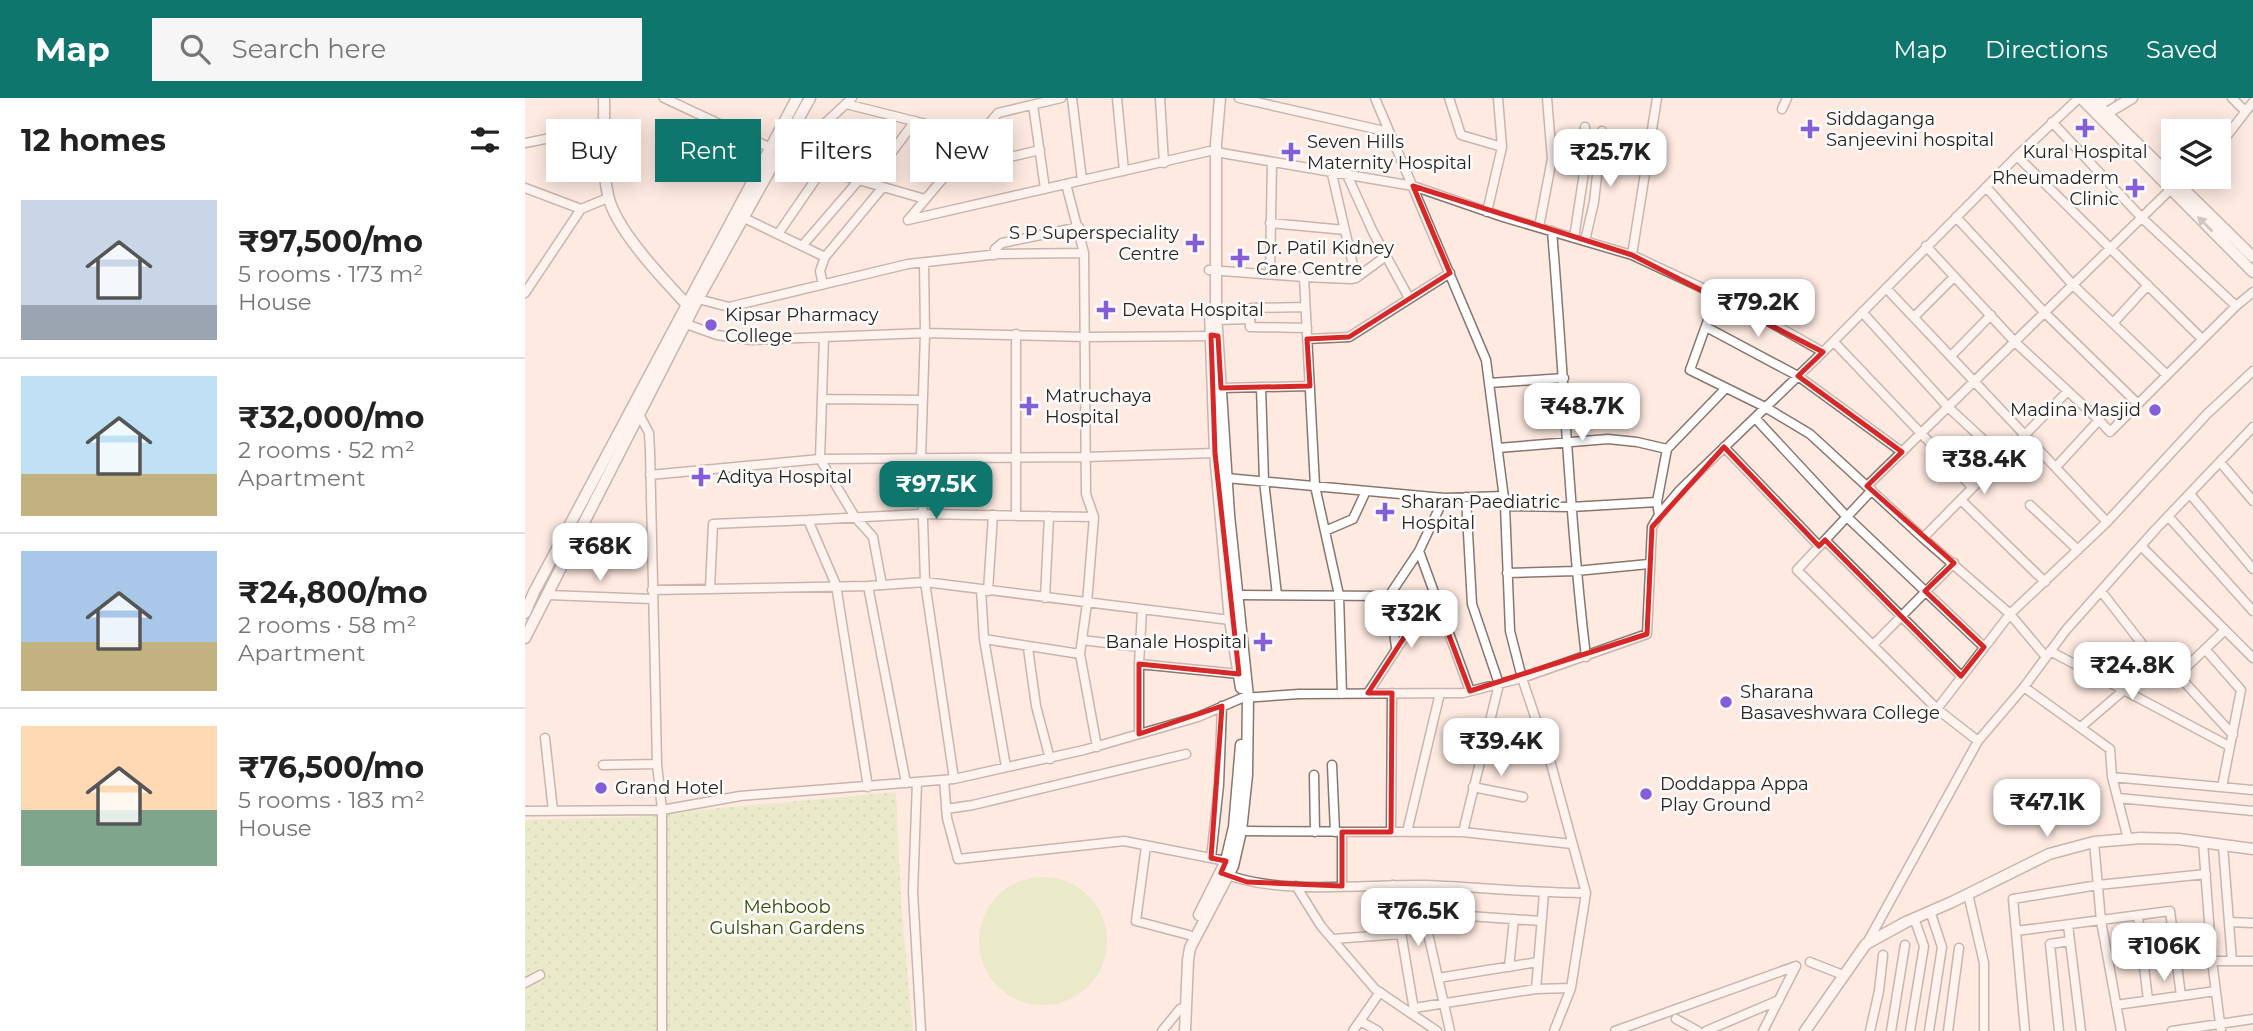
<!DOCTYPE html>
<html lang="en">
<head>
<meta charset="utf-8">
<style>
  body { margin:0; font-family:Montserrat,sans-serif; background:#f6f6f6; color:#222; height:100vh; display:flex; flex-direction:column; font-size:26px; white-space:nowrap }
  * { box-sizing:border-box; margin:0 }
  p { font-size:23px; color:#767676 }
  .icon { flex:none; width:38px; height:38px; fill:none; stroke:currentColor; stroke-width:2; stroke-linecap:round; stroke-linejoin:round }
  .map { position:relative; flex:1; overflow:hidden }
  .details { display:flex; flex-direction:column; background:#fff; width:525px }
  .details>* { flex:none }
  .top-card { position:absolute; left:21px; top:21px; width:665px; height:63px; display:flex; gap:14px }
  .tools { position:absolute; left:1636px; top:21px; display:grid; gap:14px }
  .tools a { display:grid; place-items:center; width:70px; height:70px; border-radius:0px; background:#fff; box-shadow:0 4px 18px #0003; font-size:35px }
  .price { position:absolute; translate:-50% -60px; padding:0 16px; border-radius:14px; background:#fff; color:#222; font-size:23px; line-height:46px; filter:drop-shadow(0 2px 4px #0008) }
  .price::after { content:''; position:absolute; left:50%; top:42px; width:21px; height:16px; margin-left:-10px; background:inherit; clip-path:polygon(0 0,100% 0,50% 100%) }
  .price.current { background:#0f766e; color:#fff }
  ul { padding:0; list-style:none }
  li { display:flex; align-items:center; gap:21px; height:175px; padding:0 21px }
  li+li { border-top:2px solid #e0e0e0 }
  li span { display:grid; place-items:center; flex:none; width:196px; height:140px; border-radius:0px; color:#555 }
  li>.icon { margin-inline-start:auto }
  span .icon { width:84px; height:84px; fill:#fffc; stroke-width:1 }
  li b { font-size:30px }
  h2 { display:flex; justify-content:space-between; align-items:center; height:84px; padding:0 21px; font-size:30px }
  .chip { padding:0 24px; border-radius:0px; background:#fff; box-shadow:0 4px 18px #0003; font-size:24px; line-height:63px }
  .chip.current { background:#0f766e; color:#fff }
  header { display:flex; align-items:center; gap:42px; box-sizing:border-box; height:98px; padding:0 35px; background:#0f766e; color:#fff }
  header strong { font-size:33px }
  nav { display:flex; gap:38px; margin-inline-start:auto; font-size:24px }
  .search { width:490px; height:63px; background:#f6f6f6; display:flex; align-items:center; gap:18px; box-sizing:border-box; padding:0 24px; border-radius:0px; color:#767676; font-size:26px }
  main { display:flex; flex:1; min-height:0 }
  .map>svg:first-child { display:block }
  .grass { fill:#d3ecae }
  .park { fill:url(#park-dots) }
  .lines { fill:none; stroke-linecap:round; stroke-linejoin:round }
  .minor-casing { stroke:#88776e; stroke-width:11 }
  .major-casing { stroke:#88776e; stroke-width:13 }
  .minor { stroke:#fff; stroke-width:8 }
  .major { stroke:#fff; stroke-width:10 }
  .oneway { fill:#9f9c9a }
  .marked { fill:none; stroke:#d62828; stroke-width:5; stroke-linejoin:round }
  .poi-dot { fill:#855dd8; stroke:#fcfcfc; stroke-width:2.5 }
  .labels { text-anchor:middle; stroke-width:5; stroke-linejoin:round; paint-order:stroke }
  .poi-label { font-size:18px; fill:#2a231f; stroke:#fcfcfc; text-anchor:start }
  .park-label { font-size:18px; fill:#354904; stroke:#fcfcfc }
</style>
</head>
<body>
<header>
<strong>Map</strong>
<div class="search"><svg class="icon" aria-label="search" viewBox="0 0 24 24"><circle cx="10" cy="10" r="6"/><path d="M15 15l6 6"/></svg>Search here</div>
<nav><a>Map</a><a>Directions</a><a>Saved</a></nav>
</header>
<main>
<section class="details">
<h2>12 homes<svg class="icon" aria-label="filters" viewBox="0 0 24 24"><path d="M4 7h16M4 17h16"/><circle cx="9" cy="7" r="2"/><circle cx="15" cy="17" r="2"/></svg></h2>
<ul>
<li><span style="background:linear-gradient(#c9d6e8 75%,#9aa5b1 0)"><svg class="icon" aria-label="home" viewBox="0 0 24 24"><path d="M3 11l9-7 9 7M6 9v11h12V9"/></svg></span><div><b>₹97,500/mo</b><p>5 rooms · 173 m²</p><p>House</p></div></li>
<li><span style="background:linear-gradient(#bfe0f5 70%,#c2b280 0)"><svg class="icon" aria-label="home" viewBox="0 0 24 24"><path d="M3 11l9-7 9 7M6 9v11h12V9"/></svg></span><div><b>₹32,000/mo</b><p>2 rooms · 52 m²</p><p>Apartment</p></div></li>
<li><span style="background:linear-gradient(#a9c7e8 65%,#c2b280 0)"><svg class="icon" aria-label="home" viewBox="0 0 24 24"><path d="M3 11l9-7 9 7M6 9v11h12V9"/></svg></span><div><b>₹24,800/mo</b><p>2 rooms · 58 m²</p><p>Apartment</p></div></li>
<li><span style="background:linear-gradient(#ffd9b3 60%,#7fa58c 0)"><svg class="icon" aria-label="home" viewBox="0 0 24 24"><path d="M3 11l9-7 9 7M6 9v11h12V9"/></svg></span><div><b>₹76,500/mo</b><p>5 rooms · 183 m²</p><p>House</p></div></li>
</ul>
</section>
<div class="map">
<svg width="1728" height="933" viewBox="0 0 1728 933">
  <defs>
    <pattern id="park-dots" width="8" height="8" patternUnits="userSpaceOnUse" patternTransform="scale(1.75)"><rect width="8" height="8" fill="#d3ecae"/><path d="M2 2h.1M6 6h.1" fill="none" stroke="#b5ca95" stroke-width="1.8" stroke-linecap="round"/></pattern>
  </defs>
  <rect width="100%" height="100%" fill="#feeae1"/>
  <path class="grass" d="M454 843a64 64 0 1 1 128 0a64 64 0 1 1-128 0Z"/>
  <path class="park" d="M371,694L376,803L388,933H0V722L113,719L153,714Z"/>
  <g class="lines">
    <g class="minor-casing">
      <path id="minor" d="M139,0L246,50
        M547,0L557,82
        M592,0L599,73
        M635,0L639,65
        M714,0L864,34
        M850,0L961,262L980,408L985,533L997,580L1026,666L1061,795L1046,890L1029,933
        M924,0L936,37L977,49
        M1707,0L1720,13
        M321,6L453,39
        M508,7L520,91
        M1257,11L1262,0
        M1527,24L1616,119L1711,208
        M0,45L80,29
        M259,46L295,30L327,0
        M1694,48L1728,4
        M1492,58L1677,241
        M251,60L344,85L390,23
        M425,73L515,52
        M822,77L848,134L884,200
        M344,85L400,101
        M541,86L559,155L561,396L569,419L562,505L555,556L572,649
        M1461,89L1547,186L1642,277
        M0,90L56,111
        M1654,95L1668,79
        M962,114L977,49L973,0
        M1431,119L1519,214L1613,306
        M219,120L300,159
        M383,122L685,53L888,88L978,119L1107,157L1218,209L1298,254
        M383,122L473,15L536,0
        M745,125L820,132
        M1014,129L1027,61L1022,0
        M1027,133C1039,275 1044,417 1061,559
        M253,136L297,72
        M1049,140L1062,55L1060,29
        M1060,143L1069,104L1077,33
        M277,148L334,82
        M1401,148L1490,244L1574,322L1531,369
        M469,157L470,151L477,145L554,129
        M1107,157L1132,0
        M399,165L400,235L396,359L400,484L429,681
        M684,172L779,179L790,388L814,497L817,596
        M745,176L747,64
        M779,179L826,181L831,180L807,76
        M831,180L861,158
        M298,186L295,173L300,159L358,89
        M1361,190L1582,424
        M0,195L56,111L83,100
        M1192,197L1165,272L1240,309L1285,336L1398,440L1485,516L1521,559
        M173,201L204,209L383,166L474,156L559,155
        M780,209L726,210L725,229L782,230
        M1337,214L1423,309L1477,359
        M1389,219L1429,179
        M692,222L725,221
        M1589,224L1623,187
        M161,226L192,237L226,242L400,235L562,239L691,238
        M1181,229L1273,278L1377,354
        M299,239L295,361L330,419L348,439L357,487
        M782,241L824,239L925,175
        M1309,244L1447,389
        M1426,258L1466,217
        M964,285L1039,280
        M736,289L739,383L752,497
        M696,290L785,288
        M297,301L398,302
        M114,316L124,335L125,353L132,666L137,712V933
        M1230,320L1322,419L1459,549
        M1574,322L1585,334L1711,208L1728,194
        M1199,349L1294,448
        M973,350L1083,341L1112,344L1142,351
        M1695,364L1728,403
        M125,377L295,361L561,359L690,355
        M701,380L919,400L979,398
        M1342,388L1650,87
        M1347,392L1272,472L1412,611L1453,643
        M1665,396L1728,471
        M1436,402L1520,484
        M1505,407L1553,452
        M980,408L1046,409L1132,404
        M1134,417L1132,404L1142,351L1200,291
        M491,418V236
        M1643,418L1728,513
        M283,422L396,416L569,419
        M800,433L828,421L841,393
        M1398,440L1543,293
        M1300,442L1436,578
        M1616,448L1728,560
        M894,453L919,400
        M982,475L1051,473L1124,466
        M343,488L381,685
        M185,490L188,426L283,422L311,487L343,689
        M127,492L343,488L400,484L705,522
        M456,492L459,541L481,669
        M463,493L468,417
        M1576,493L1621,551L1653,577L1708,637
        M23,497L127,501
        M713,497L864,498L894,453L945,593
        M864,498L871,549
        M520,500L524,418
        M459,541L555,556
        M557,542L615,549
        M1348,547L1429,465
        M503,550L511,608L525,661
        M1680,551L1716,592L1697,689
        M1525,553L1704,648
        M614,566L714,576
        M1653,577L1700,532
        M1499,589L1585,651L1587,679L1728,692
        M843,595L908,495
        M1412,611L1485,516L1582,424L1682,316L1728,273
        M1557,628L1599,592L1621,551
        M614,636V566L617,512
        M20,640L28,713
        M78,667L132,666
        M807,667L810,734
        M789,677L790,734
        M1587,679L1603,741
        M419,682L422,720L433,761L599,743L701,763
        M392,684L388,794L396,933
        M948,689L998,699
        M1593,700L1728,713
        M421,711L448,707L661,656
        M0,713L137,712L215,698L429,681L559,652L673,619L717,600L774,596L938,595L997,580L1122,536L1127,429L1134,417L1154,393L1298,254L1492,58L1554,0
        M716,733L938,734L974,586L947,506L941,399
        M866,734L867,595
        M882,734L915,595
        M938,734L1047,746
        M1569,744L1576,823L1596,933
        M1678,744L1687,863L1696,933
        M621,748L611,823L664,837
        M1698,748L1707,863
        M686,760L694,687L697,608
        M698,775C752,798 841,786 900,787C954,789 1007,795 1061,795
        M868,787L889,912
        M900,787V822L925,933
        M771,788L796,828L850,891L912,933
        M817,788V734
        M1443,796L1459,865V933
        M900,815L1016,823
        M1613,818L1623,902
        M1704,824L1728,825
        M1543,827L1556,933
        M1491,833L1645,813L1656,898
        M808,841L876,836
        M1342,845L1453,643L1499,589L1541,532L1630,432L1728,329
        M1687,863H1728
        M1285,864L1318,877
        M984,869L989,821
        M913,880L1013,864
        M0,885L15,877
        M1011,891L1019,795
        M1591,907L1691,893
        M889,910L1011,891L1046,890
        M1151,921L1173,933
        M835,923L853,933
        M637,933L655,911
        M828,933L855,894
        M1090,933L1271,868
        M1181,933L1254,902
        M1238,933L1271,868
        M1345,933L1354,893L1358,857
        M1366,933L1380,847
        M1385,933L1399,848L1389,820
        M1404,933L1417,849L1405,813
        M1423,933L1434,850
        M1500,933L1488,801L1573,787L1681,776
        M1534,933L1525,846L1545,843
        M1647,933L1728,921"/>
    </g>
    <g class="major-casing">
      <path id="major" d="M79,0C80,32 76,66 83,97C90,132 141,184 165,210
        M1556,0L1728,174
        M1566,0L1728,159
        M1567,10L1585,0
        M1577,18L1607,0
        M685,215L690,355L705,522L716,590
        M0,515L9,494L272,0
        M0,540L173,201L285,0
        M674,817L701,763L709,729L716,647
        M660,933L663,862L665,850L708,768L716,733L722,677L723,599L704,417L691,216V46L695,0
        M1280,933L1341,846L1381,824L1427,804L1524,756L1569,744L1616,740L1654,741L1728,751"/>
    </g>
    <use href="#minor" class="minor"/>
    <use href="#major" class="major"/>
  </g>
  <defs><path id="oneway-solid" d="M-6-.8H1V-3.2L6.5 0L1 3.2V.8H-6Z" transform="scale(1.75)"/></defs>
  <use class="oneway" href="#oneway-solid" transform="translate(1680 126) rotate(-135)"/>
  <path d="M0 0H1728V933H0ZM888,88L1107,157L1298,254L1273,278L1377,354L1342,388L1429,465L1400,493L1459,549L1436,578L1300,442L1294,448L1199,349L1127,429L1122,536L945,593L908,495L843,595H867L866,734H817V788L722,784L696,775L701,763L686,760L697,608L614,636V566L714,576L690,355L686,237L693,238L696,290L785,288L782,241L824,239L925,175Z" fill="#feeae1" fill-opacity=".55" fill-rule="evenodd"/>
  <path class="marked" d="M888,88L1107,157L1298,254L1273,278L1377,354L1342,388L1429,465L1400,493L1459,549L1436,578L1300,442L1294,448L1199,349L1127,429L1122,536L945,593L908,495L843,595H867L866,734H817V788L722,784L696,775L701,763L686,760L697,608L614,636V566L714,576L690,355L686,237L693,238L696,290L785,288L782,241L824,239L925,175Z"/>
  <g class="poi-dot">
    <path d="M1556.5 19.5h7v7h7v7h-7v7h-7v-7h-7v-7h7z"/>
    <path d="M1281.5 20.5h7v7h7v7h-7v7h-7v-7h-7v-7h7z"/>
    <path d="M762.5 43.5h7v7h7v7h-7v7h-7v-7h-7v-7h7z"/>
    <path d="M1606.5 79.5h7v7h7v7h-7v7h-7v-7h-7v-7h7z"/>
    <path d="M666.5 134.5h7v7h7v7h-7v7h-7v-7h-7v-7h7z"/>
    <path d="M711.5 149.5h7v7h7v7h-7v7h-7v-7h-7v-7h7z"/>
    <path d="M577.5 201.5h7v7h7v7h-7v7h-7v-7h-7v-7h7z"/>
    <circle cx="186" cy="227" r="7"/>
    <path d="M500.5 297.5h7v7h7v7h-7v7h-7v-7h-7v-7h7z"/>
    <circle cx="1630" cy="312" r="7"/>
    <path d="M172.5 368.5h7v7h7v7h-7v7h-7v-7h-7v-7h7z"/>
    <path d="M856.5 403.5h7v7h7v7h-7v7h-7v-7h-7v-7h7z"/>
    <path d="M734.5 533.5h7v7h7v7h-7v7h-7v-7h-7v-7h7z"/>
    <circle cx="1201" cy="604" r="7"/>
    <circle cx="76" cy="690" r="7"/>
    <circle cx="1121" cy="696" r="7"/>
  </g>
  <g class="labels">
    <g class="poi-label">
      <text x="1301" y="27">Siddaganga<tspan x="1301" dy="21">Sanjeevini hospital</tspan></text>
      <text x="782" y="50">Seven Hills<tspan x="782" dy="21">Maternity Hospital</tspan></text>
      <text x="1560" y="60" text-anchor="middle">Kural Hospital</text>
      <text x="1594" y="86" text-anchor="end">Rheumaderm<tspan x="1594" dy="21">Clinic</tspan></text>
      <text x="654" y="141" text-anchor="end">S P Superspeciality<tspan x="654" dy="21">Centre</tspan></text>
      <text x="731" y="156">Dr. Patil Kidney<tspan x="731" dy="21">Care Centre</tspan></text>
      <text x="597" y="218">Devata Hospital</text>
      <text x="200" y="223">Kipsar Pharmacy<tspan x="200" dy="21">College</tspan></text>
      <text x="520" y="304">Matruchaya<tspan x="520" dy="21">Hospital</tspan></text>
      <text x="1616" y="318" text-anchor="end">Madina Masjid</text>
      <text x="192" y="385">Aditya Hospital</text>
      <text x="876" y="410">Sharan Paediatric<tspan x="876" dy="21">Hospital</tspan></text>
      <text x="722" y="550" text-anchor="end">Banale Hospital</text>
      <text x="1215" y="600">Sharana<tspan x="1215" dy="21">Basaveshwara College</tspan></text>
      <text x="1135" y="692">Doddappa Appa<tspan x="1135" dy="21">Play Ground</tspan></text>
      <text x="90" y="696">Grand Hotel</text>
    </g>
    <g class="park-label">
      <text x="262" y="815">Mehboob<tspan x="262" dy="21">Gulshan Gardens</tspan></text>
    </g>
  </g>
</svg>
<div class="tools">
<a><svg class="icon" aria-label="layers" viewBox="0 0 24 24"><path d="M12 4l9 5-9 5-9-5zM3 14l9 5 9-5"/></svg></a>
</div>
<b class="price" style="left:1085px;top:91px">₹25.7K</b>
<b class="price" style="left:1233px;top:241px">₹79.2K</b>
<b class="price" style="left:1057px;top:345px">₹48.7K</b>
<b class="price" style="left:1459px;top:398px">₹38.4K</b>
<b class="price current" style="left:411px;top:423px">₹97.5K</b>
<b class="price" style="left:75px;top:485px">₹68K</b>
<b class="price" style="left:886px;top:552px">₹32K</b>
<b class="price" style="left:1607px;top:604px">₹24.8K</b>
<b class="price" style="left:976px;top:680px">₹39.4K</b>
<b class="price" style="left:1522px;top:741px">₹47.1K</b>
<b class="price" style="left:893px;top:850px">₹76.5K</b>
<b class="price" style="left:1639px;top:885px">₹106K</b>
<div class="top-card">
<a class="chip">Buy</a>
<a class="chip current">Rent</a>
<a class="chip">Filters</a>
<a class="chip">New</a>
</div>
</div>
</main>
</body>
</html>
